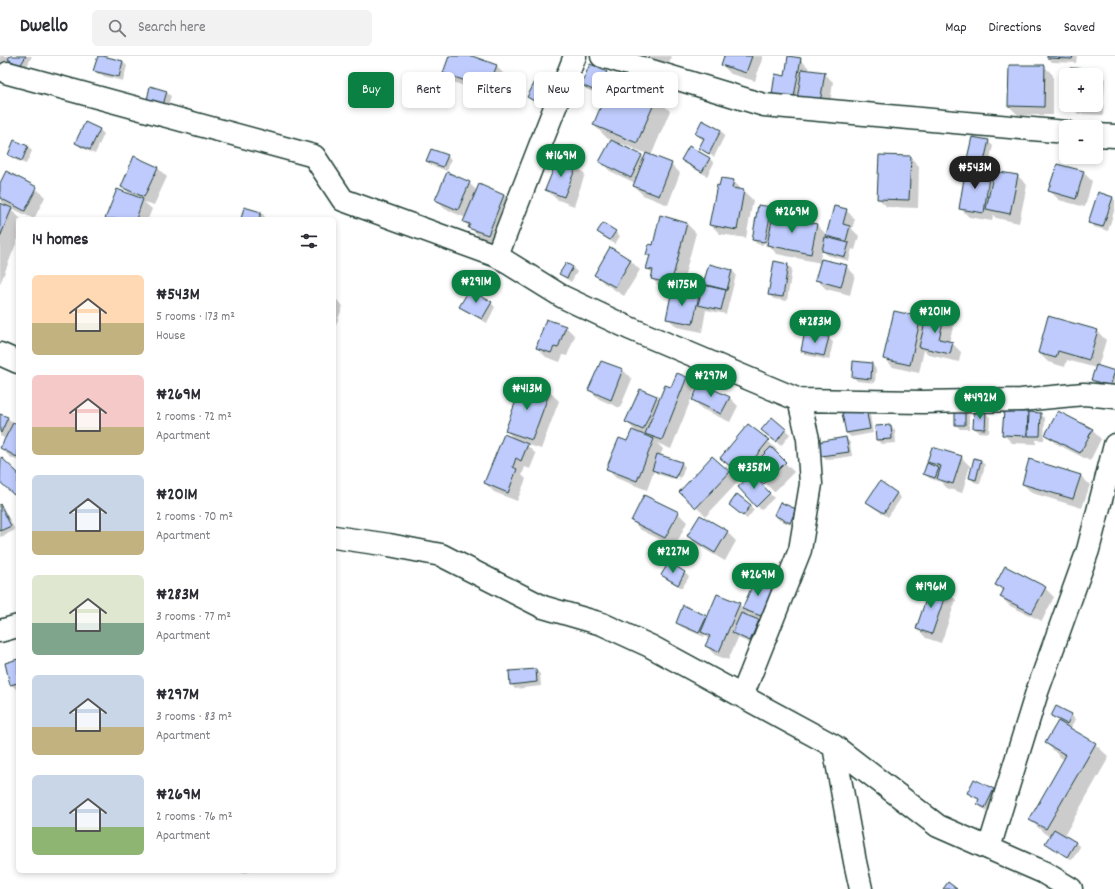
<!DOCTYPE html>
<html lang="en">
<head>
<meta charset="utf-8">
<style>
  body { margin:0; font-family:Dekko,sans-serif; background:#f2f2f3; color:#2b2b33; height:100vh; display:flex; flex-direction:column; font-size:15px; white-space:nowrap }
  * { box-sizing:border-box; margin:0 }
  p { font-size:13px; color:#7c7c81 }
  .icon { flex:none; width:22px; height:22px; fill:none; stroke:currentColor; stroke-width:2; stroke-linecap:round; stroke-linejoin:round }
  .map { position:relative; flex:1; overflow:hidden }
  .details { position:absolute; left:16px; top:161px; width:320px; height:656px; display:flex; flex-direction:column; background:#fff; border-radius:6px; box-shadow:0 2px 6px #0003 }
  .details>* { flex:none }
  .guide { position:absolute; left:348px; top:16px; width:380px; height:36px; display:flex; gap:8px }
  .controls { position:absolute; left:1059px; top:12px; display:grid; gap:8px }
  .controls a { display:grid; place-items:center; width:44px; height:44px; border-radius:6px; background:#fff; box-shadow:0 2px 6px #0003; font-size:20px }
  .price { position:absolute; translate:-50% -34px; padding:0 9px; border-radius:14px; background:#0b8043; color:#fff; font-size:13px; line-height:26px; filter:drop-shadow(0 1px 2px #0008) }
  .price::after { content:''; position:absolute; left:50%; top:24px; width:12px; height:9px; margin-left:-6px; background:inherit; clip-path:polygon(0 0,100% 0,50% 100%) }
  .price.current { background:#222; color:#fff }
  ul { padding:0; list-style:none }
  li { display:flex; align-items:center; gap:12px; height:100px; padding:0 16px }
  li span { display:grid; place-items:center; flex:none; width:112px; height:80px; border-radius:6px; color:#555 }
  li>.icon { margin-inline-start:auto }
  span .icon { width:48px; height:48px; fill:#fffc; stroke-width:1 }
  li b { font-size:17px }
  h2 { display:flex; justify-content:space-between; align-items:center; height:48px; padding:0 16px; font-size:17px }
  .tag { padding:0 14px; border-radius:6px; background:#fff; box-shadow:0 2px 6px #0003; font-size:14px; line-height:36px }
  .tag.current { background:#0b8043; color:#fff }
  header { display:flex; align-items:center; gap:24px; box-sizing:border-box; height:56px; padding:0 20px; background:#fff; border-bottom:1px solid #e1e1e2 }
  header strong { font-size:19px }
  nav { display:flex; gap:22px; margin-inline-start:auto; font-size:14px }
  .search { width:280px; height:36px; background:#f2f2f3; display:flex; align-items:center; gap:10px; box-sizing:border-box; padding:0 14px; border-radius:6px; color:#7c7c81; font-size:15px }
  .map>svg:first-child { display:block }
  .shadow { fill:#0003; fill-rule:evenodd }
  .building { fill:#becbfc; stroke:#1f3d34 }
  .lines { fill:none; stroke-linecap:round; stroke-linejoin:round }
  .minor-casing { stroke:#1f3d34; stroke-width:25 }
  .minor { stroke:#fff; stroke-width:22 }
</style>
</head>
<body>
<header>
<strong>Dwello</strong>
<div class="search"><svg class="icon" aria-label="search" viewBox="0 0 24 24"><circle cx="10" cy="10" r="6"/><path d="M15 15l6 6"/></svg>Search here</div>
<nav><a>Map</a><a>Directions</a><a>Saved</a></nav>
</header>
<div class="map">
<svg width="1115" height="833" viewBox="0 0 1115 833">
  <rect width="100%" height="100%" fill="#fff"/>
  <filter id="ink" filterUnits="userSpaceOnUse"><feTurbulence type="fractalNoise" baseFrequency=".025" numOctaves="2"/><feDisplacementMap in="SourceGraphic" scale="8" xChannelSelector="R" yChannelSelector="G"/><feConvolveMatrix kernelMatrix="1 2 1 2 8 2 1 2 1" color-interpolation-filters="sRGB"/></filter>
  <g filter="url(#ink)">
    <path class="shadow" d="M0,0H32L25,14L0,20Z
      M99,0L123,6L127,10L123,25L99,19L95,15Z
      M450,0H469L496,10L505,19L497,42L453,26L444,17Z
      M647,0H671L672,1L668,9Z
      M725,0H763L755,25L731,18L722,9Z
      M1048,0H1077L1076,7L1052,6L1048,2Z
      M800,3L809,12V15L824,17L833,26L829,55L782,46L773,37Z
      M590,10L607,17L611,21L603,40L586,33L582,28Z
      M1044,10L1053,19V59H1018L1009,50Z
      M1071,13L1096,14L1105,23L1103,59L1078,58L1070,49H1096V19H1071Z
      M549,31L553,36L545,52L532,45L528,41Z
      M166,36L171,40L167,52L152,48Z
      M656,41L670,55L651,100L671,108L680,117L668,149L643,139L634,130L635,127L610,115L601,106L612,84L608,83L594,69L612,42ZM620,87L647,98L645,103L642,100L619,89Z
      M702,66L721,75L725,79L714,101L705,96L700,92L705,84L700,82L696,77Z
      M85,67L100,74L104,78L95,98L80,91L76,87Z
      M15,85L28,91L32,95L26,108L13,103L9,98Z
      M988,85L993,90L987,115H990L994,120L995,116L1018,120L1027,129L1019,167L996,162L993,159L992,165L969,161L960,152L973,112L967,107Z
      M689,91L710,103L714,107L707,120L686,108L682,104Z
      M447,100L451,104L447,115L431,109L427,105Z
      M910,101L919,110L918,152L887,151L878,142Z
      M576,109L585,118L574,150L556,143L547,134Z
      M158,112L167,121L154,149L144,146L152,153L148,163H106L131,139L122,130Z
      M1083,116L1092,125L1085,151L1059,144L1050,135Z
      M733,125L753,144L746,182L720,178L711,169L720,131Z
      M469,127L477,135L504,139L513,148L497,188L479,180L464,166L466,162L445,153L436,144Z
      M0,129L36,132L45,141L34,163L9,151L21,163H18V183L0,228V148L7,151L0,144Z
      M1113,142L1115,144V152L1108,175L1094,171L1090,167Z
      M771,152L775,156V160L817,169L827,179L846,154L855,163L852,173L859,180L855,194L852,193L849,205L827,199L822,194L820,203L846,210L855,219L850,239L826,233L817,224L821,207L777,198L769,190H765L772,154H770L763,189L757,188L753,184ZM826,178L831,184L825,182Z
      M261,156L265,161V163H242Z
      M687,168L696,177L680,237L698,240L701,242L708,231L704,228L732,214L736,219L726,258L706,254L702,276L677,271L668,262L673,235L661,232L652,223L653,218L647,212L650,201L647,198L653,190Z
      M603,169L615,176L620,180L615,188L602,180L598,176Z
      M610,192L631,205L640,214L624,240L604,227L595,218Z
      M788,209L792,213L787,245L774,243L769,239Z
      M573,212L577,216L571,226L565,222L561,218Z
      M334,241L343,250L334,274Z
      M491,247L495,251L487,267L465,255L461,251Z
      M945,259L954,268L949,286L952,287L961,296L959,306L929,299L924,294L919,317L893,311L884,302L920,262L925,268Z
      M566,271L575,280L567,300L563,299L560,306L546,301L537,292Z
      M1097,275L1106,284L1098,311L1115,317V333L1097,328L1092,324L1096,312L1067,304L1065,311L1048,306L1039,297Z
      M828,282L833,286L829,304L806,299L802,295Z
      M872,308L876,313L875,327L857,325L853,320Z
      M623,314L632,323L620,352L599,343L590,334Z
      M677,319L687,322L696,331L671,393L657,387L663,393L660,400L681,406L685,411L680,425L657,418L654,415L647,434L616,422L607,413L628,387L638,378L627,366L640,334L657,341L660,344L672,333ZM657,414L681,422V424L657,416Z
      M550,336L559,345L541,393L526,388L536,398L530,413L525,411L522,419L526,423L517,445L494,436L485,427L515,384L506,374Z
      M729,341L738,350L730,366L702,353L693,344Z
      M866,354L870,359L873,377L851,381L846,377Z
      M965,356L969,360V373H960L956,369Z
      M985,357L990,361L989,377L978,376L974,372Z
      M1028,357L1029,359L1040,358L1045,362L1044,384H1036V388L1012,387L1003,378Z
      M0,359L8,362L14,368L18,370V405L10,401L1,392L6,383L0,380Z
      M772,363L790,378L781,390L762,374Z
      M749,369L768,385L777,394L775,397L794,416L774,436L757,419L754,422L774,442L761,454L739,431L747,424L731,411L722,402Z
      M891,370L895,374L896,387L881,388L877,384L876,371Z
      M1092,374L1101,383L1090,405L1055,387L1046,378Z
      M846,382L850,387L852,400L826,404L822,400Z
      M961,401L970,410L962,437L947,432L940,425V426L929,422L925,418L933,411L928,406Z
      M1,403L18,419V442L0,425Z
      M975,403L981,405L985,409L980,428L974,426L970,422Z
      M729,417L738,426L706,460L689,445Z
      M1081,420L1090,429L1082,452L1032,437L1023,428Z
      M880,426L897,438L901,442L888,461L871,450L867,445Z
      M0,448L3,451L15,474L1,481L0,480Z
      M750,450L754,454L747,463L734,453Z
      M796,454L794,470L779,464L775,459Z
      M678,457L687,466L675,491L641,474L632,465Z
      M727,476L736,485L725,505L697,489L688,480Z
      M669,507L685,517L689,521L682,532L666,523L662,519Z
      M996,528L1045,532L1054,541L1042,565L1010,550L1001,541L1004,536Z
      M773,529L782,538L770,569L757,564L763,570L754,589L738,582L728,604L715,599L706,590L709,583L705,578L704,581L682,571L677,567L706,560L708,562L739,548L744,553ZM748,558L754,563L747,560Z
      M932,530L947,535L956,544L941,587L926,582L917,572Z
      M18,605V635L11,628Z
      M536,614L540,618L541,630L515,633L511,628Z
      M1071,659L1075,663L1071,672L1066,669L1065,670L1095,688L1109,701L1064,780L1076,787L1080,791L1072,804L1051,791L1047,787L1050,781L1044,777L1030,764L1065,704L1060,701L1046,687L1059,665L1052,660Z
      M974,725L994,734L998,739L990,756L982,752L978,748L980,744L973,741L968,737Z
      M240,815H254L242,817Z"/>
    <path class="building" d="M10,0H26L20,10L8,3Z
      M98,0H103L123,5L119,21L93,15Z
      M449,0H472L497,9L488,33L443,17Z
      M724,0H752L746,17L721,9Z
      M788,0L801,2L794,41L772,38L775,18L785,20Z
      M1047,0H1073L1072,3L1047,2Z
      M590,8L607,16L598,36L581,29Z
      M1009,9H1045L1044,51L1008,50Z
      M1070,12L1096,13V23V19H1070Z
      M802,13L825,16L820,47L797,43Z
      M536,24L550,31L540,48L527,41Z
      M618,25L657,41L637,87L593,69L606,38L611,41Z
      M150,30L167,35L163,49L147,44Z
      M702,64L721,74L709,98L699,92L704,82L695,78Z
      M85,66L100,73L90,94L75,87Z
      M972,81L989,84L983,110L966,107Z
      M14,84L28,90L22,105L8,99Z
      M611,84L642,99L631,122L599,106Z
      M689,90L710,102L702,116L681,104Z
      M431,93L448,99L443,111L426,105Z
      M646,97L672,107L659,140L633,130Z
      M879,99L911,100L909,144L877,143Z
      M134,100L158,111L144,141L121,131Z
      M558,102L577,109L564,141L545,134Z
      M1057,108L1084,115L1076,143L1048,135Z
      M966,110L990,114L984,157L959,153Z
      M6,115L37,131L25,155L0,142V127Z
      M994,115L1018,119L1010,158L986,153Z
      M447,116L470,126L458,154L435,144Z
      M721,122L734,124L732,132L744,134L737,174L709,169L717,129L719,130Z
      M479,128L504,139L488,179L468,172L470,168L463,166Z
      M117,133L143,143L136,163H105Z
      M1098,136L1113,141L1103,171L1088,167Z
      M0,147L12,152L0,181Z
      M758,149L772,151L765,186L752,184Z
      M834,150L847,153L843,168L850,170L846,185L826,180Z
      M244,151L261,156L259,163H241Z
      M660,159L687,167L671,228L651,223L653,214L646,213L650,199H646L649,188L653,189Z
      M773,159L817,168L811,198L767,189Z
      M603,167L616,175L610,184L597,176Z
      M825,181L849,187L845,201L822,195Z
      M610,191L631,204L615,231L594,219Z
      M821,203L847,209L841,231L815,224Z
      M774,205L788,208L783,241L768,239Z
      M566,207L573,211L567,222L559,218Z
      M709,208L732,214L727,234L703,228Z
      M703,229L726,234L721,254L698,249Z
      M469,234L492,246L482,263L459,251Z
      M672,234L699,239L693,268L666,263Z
      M928,254L945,258L939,283L953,286L950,298L919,291Z
      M894,255L921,261L910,309L883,303Z
      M1048,260L1098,274L1089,304L1058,295L1056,302L1038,297Z
      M546,263L566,270L558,292L554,291L551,297L536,292Z
      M805,275L829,281L824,300L801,295Z
      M601,305L623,313L611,344L588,334Z
      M853,305L872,307L871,323L852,321Z
      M1096,309L1115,315L1110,330L1091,324Z
      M677,317L687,321L662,384L645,378L665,329L671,331Z
      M523,325L550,335L532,384L505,375Z
      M700,327L730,341L721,358L692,344Z
      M640,333L657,340L643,374L625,366Z
      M866,353L870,373L846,377L842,357Z
      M955,355H965V369H955Z
      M974,355L986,356L985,373L973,372Z
      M1004,355L1028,356L1027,380L1002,379Z
      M1058,355L1093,373L1080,397L1045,379Z
      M1029,356L1041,357L1040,380H1028Z
      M0,358L8,361L1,377L0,376Z
      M772,361L786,373L776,386L761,374Z
      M13,367L18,369V399L17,401L0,392Z
      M748,368L769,384L741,419L720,402Z
      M891,369L892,383L876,384L875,370Z
      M632,374L654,383L637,425L606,413L619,382L627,385Z
      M504,378L528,388L521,405L516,402L513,411L517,413L508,437L484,427Z
      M846,381L849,396L821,400L818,386Z
      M771,391L786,406L764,428L749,413Z
      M932,391L962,400L953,428L937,423L941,410L927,406Z
      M657,398L682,406L676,422L652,414Z
      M712,400L730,416L696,452L679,436Z
      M1,401L18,417V435L14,439L0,426Z
      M974,402L981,404L976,424L969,422Z
      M1029,403L1081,419L1073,443L1022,428Z
      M927,407L939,412L935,422L923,418Z
      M752,418L770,437L756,451L738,431Z
      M880,425L897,437L884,457L866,446Z
      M737,438L751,449L743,460L729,449Z
      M644,439L679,456L665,482L631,465Z
      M780,446L796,453L790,467L774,459Z
      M0,448L11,470L0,475Z
      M700,459L728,475L715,497L687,480Z
      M669,506L685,516L678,529L661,519Z
      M1005,510L1046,531L1032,557L1000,541L1004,533L995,529Z
      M756,521L774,528L761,560L742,553Z
      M931,528L947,534L932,578L916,573Z
      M717,538L740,547L719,596L705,590L710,580L701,576Z
      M683,549L707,560L699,577L676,567Z
      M741,557L759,564L750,585L732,577Z
      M18,603V627L10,629L5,607Z
      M536,613L537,626L510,629L509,615Z
      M1056,650L1072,658L1067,668L1051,660Z
      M1058,665L1096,687L1046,773L1029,764L1066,699L1045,687Z
      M974,723L994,733L985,752L977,748L979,743L967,737Z
      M1054,773L1076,786L1067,801L1045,787Z
      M948,826L957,833H943Z"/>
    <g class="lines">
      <g class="minor-casing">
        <path id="minor" d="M602,0L764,49L1066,76
          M8,17L314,100L343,144L497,200L563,241L629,272L799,344L923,346L1021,344L1084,338L1115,341
          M1096,79L1115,80
          M497,200L575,0
          M0,298L18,306
          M334,481L389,489L441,499L543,551L602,568L650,590L834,690L938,770L1043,816L1071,833
          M0,575L18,570
          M742,640L800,494L811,428L808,383L799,344
          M834,690L855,806L861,833
          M989,792L1037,636L1088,494L1115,389"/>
      </g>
      <use href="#minor" class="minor"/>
    </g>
  </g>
</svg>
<div class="controls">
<a>+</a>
<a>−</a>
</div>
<b class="price" style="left:561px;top:122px">₦169M</b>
<b class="price current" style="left:975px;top:134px">₦543M</b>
<b class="price" style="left:792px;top:178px">₦269M</b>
<b class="price" style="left:476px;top:248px">₦291M</b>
<b class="price" style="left:682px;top:251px">₦175M</b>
<b class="price" style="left:935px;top:278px">₦201M</b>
<b class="price" style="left:815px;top:288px">₦283M</b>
<b class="price" style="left:711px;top:342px">₦297M</b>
<b class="price" style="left:527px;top:355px">₦413M</b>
<b class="price" style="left:980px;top:364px">₦492M</b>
<b class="price" style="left:754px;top:434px">₦358M</b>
<b class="price" style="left:673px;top:518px">₦227M</b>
<b class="price" style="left:758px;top:541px">₦269M</b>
<b class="price" style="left:931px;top:553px">₦196M</b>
<div class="guide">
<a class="tag current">Buy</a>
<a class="tag">Rent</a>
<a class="tag">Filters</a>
<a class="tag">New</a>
<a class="tag">Apartment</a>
</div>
<section class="details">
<h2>14 homes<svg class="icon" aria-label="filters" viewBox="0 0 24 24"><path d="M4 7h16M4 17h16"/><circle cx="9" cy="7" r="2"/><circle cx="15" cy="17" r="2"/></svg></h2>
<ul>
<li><span style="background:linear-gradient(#ffd9b3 60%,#c2b280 0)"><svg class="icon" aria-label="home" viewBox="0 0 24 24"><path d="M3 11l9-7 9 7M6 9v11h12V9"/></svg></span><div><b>₦543M</b><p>5 rooms · 173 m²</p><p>House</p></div></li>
<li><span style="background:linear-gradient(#f6c9c9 65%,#c2b280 0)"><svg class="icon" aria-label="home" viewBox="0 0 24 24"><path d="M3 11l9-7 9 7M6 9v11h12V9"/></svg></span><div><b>₦269M</b><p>2 rooms · 72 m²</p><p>Apartment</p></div></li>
<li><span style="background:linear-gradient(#c9d6e8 70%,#c2b280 0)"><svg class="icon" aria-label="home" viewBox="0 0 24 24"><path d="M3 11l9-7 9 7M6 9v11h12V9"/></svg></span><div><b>₦201M</b><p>2 rooms · 70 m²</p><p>Apartment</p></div></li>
<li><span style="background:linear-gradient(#dfe7d0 60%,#7fa58c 0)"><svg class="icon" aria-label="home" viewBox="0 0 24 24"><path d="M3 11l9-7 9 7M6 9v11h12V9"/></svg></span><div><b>₦283M</b><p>3 rooms · 77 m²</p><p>Apartment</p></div></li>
<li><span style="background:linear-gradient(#c9d6e8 65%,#c2b280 0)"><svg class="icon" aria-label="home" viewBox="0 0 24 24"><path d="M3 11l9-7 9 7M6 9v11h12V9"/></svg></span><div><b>₦297M</b><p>3 rooms · 83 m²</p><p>Apartment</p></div></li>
<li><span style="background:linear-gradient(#c9d6e8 65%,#8fb573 0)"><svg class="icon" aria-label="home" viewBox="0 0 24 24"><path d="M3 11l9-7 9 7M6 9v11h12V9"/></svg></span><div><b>₦269M</b><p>2 rooms · 76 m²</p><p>Apartment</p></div></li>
</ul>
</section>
</div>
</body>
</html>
